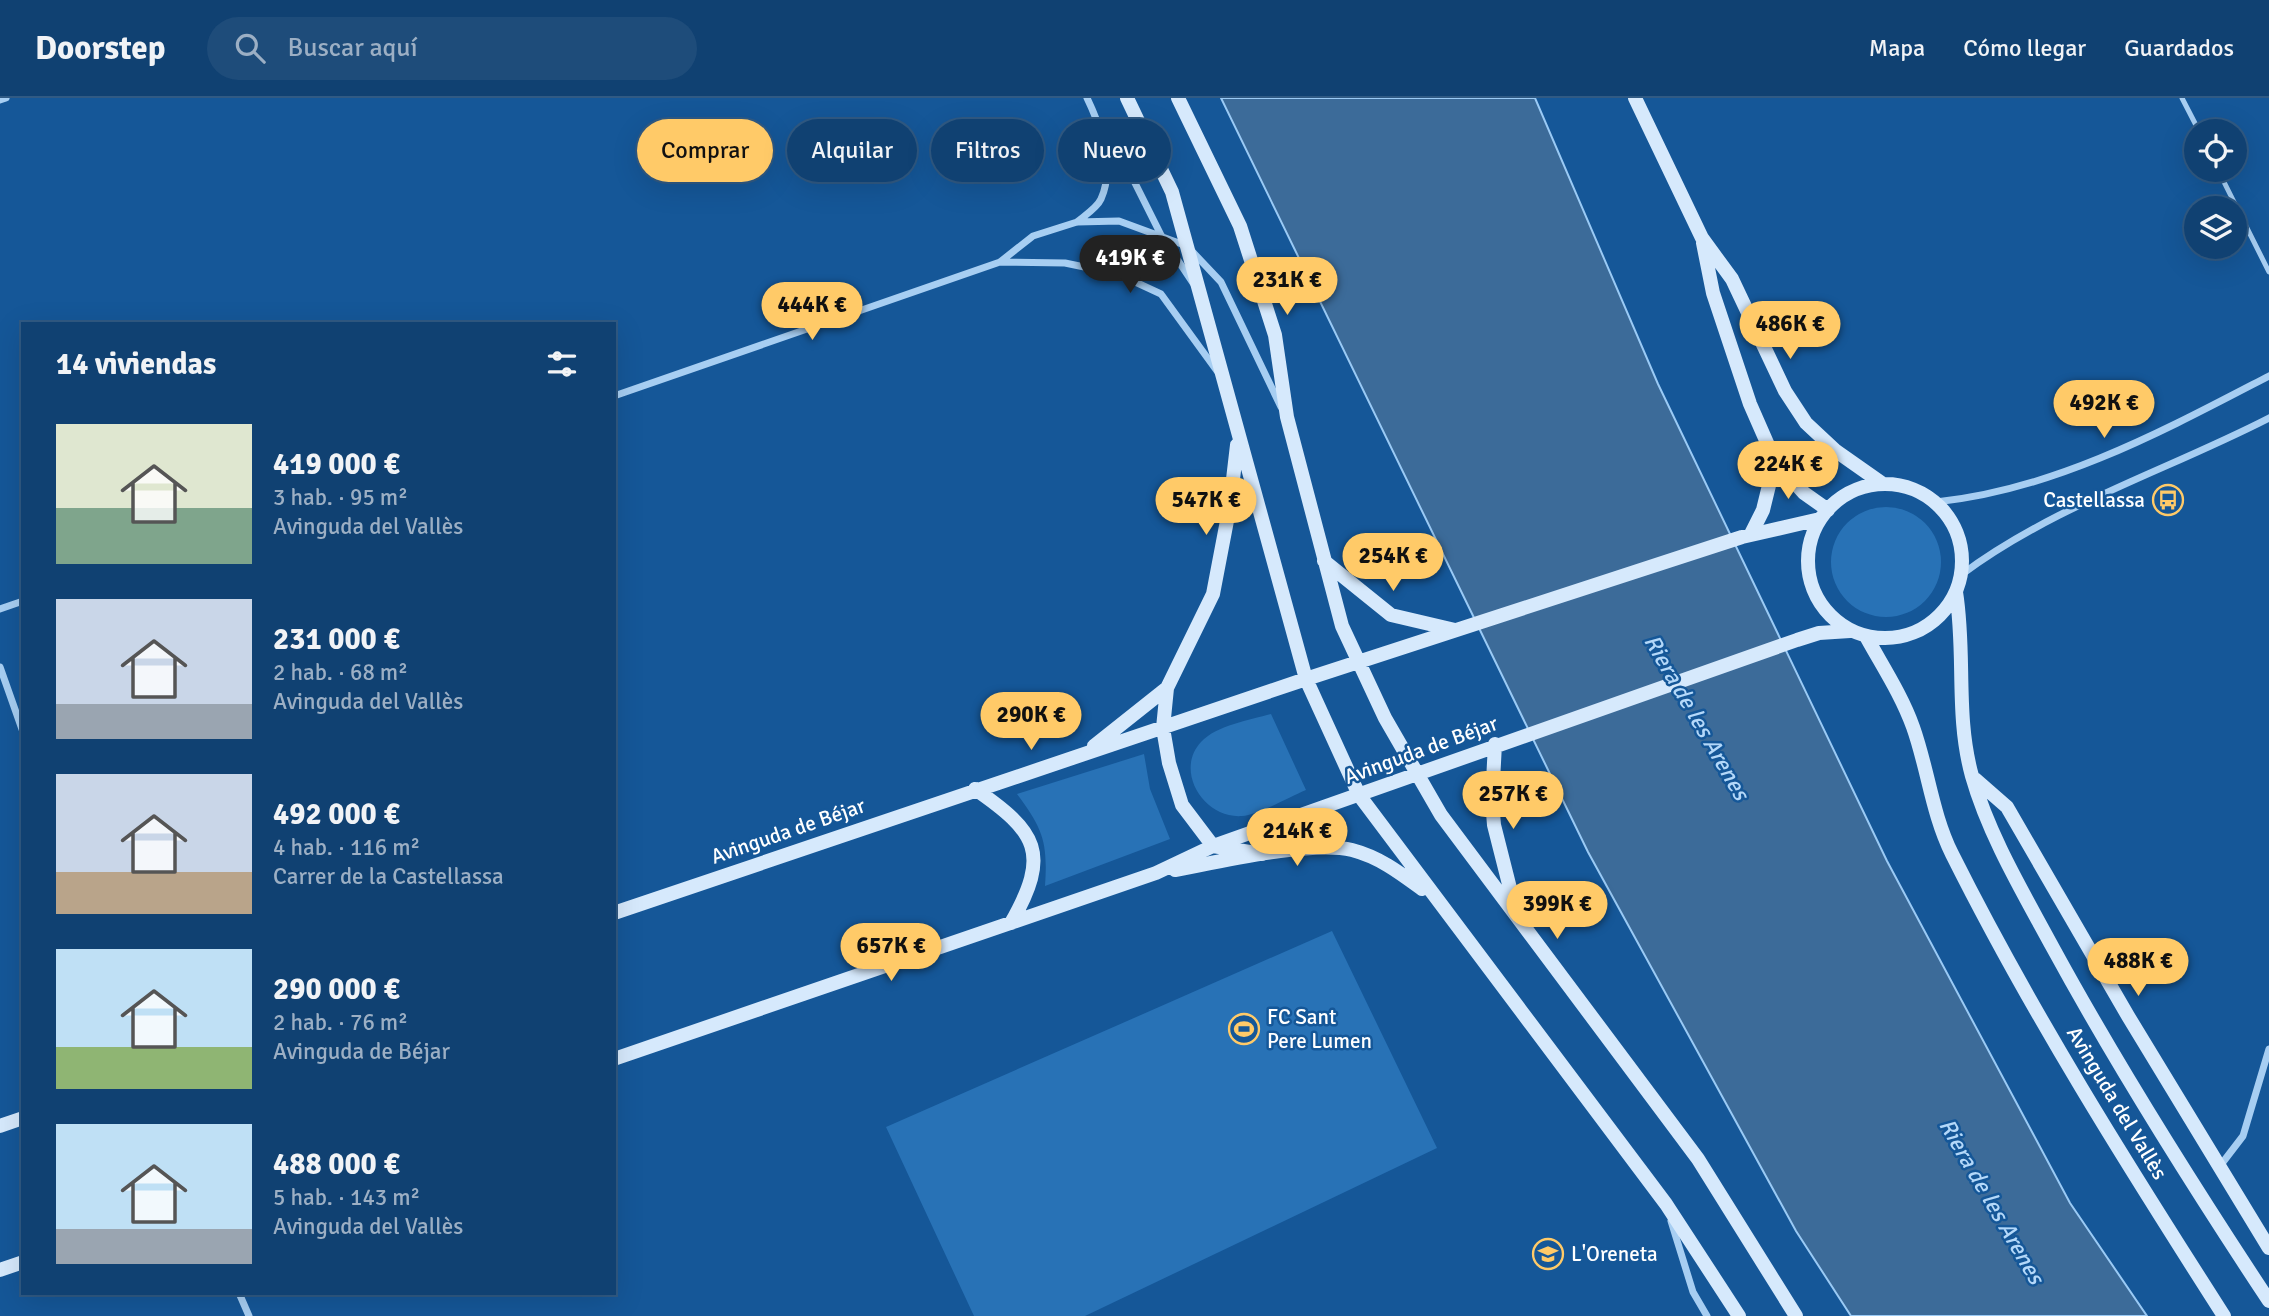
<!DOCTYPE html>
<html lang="es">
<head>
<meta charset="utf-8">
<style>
  body { margin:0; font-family:Signika,sans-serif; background:#1e4c7a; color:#f1f3f6; height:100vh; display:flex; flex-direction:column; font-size:26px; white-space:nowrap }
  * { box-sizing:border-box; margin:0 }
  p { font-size:23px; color:#9cafc4 }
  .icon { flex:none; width:38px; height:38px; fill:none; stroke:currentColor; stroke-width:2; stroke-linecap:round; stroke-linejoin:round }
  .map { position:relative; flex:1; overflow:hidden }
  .panel { position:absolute; left:21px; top:224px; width:595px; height:973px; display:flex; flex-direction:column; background:#104172; border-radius:0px; box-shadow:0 7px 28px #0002,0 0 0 2px #305a84 }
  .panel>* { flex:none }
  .hud { position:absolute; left:637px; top:21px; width:665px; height:63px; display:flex; gap:14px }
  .controls { position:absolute; left:2184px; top:21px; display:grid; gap:14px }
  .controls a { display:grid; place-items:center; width:63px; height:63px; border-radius:50%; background:#104172; box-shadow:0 7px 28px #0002,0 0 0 2px #305a84; font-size:35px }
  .price { position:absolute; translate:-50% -60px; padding:0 16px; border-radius:24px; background:#ffca68; color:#111; font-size:23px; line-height:46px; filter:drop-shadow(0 2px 4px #0008) }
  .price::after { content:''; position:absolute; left:50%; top:42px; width:21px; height:16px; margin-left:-10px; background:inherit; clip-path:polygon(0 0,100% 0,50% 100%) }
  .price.selected { background:#222; color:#fff }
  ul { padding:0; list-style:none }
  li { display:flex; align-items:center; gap:21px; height:175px; padding:0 35px }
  li span { display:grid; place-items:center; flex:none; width:196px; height:140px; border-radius:0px; color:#555 }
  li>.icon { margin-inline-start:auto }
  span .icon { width:84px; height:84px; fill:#fffc; stroke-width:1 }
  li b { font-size:30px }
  h2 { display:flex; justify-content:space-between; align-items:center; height:84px; padding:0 35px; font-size:30px }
  .tag { padding:0 24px; border-radius:32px; background:#104172; box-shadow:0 7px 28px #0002,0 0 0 2px #305a84; font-size:24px; line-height:63px }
  .tag.selected { background:#ffca68; color:#111 }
  header { display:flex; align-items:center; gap:42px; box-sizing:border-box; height:98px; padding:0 35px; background:#104172; border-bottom:2px solid #305a84 }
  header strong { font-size:33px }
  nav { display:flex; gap:38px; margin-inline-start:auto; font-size:24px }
  .search { width:490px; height:63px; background:#1e4c7a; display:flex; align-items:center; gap:18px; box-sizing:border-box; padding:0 24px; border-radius:38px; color:#9cafc4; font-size:26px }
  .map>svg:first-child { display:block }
  .green { fill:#2872b6 }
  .water { fill:#3c6b99; stroke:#9acaf5; stroke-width:2 }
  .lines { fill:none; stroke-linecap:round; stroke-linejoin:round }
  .lane { stroke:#a7cef2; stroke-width:5 }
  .street { stroke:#a7cef2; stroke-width:7 }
  .secondary { stroke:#d6e9fc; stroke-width:14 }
  .labels { text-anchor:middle; stroke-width:5; stroke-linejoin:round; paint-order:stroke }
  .poi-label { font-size:21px; fill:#fff; stroke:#155798; text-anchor:start }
  .street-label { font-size:21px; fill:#fff; stroke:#155798 }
  .water-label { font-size:23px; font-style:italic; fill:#b4d8f9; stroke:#155798 }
</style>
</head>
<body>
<header>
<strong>Doorstep</strong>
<div class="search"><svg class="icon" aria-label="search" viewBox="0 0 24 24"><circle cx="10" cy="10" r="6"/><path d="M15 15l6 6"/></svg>Buscar aquí</div>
<nav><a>Mapa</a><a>Cómo llegar</a><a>Guardados</a></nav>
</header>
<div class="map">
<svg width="2269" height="1218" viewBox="0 0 2269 1218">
  <rect width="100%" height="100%" fill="#155798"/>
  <path class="green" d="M1831 464a55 55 0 1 1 110 0a55 55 0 1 1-110 0Z
    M1271,616L1306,692C1289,699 1258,717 1242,718C1204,721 1174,673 1201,644C1217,627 1250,622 1271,616Z
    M1144,656L1150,691L1170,741L1045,788C1048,744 1043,731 1017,696Z
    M1332,833L1437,1050L1085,1218H974L886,1029Z"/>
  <path class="water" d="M1221,0H1535L1658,286L1887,763L2070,1105L2147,1218H1851L1796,1133L1588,754Z"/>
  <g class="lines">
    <path class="lane" d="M2182,0L2199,33
      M2218,72L2269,174"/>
    <path class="street" d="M0,2L6,0
      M1101,29L1118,51L1161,137L1193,185
      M1077,124C1084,118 1097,110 1101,101C1115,70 1101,29 1087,0
      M1000,164L1065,165L1094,171L1118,176L1161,196L1217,273
      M614,298L1000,164L1033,138L1077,124L1119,123L1187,148L1221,184L1281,309
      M1936,404C2055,392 2165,332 2269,278
      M1961,477C2053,408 2168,372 2269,320
      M0,511L23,503
      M0,569L23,634
      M2220,1068L2243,1038L2269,951
      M1671,1123L1693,1194L1707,1218
      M239,1195L249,1218"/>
    <path class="secondary" d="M1127,0L1172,94L1306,581L1359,697L1666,1106L1739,1218
      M1178,0L1240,128L1275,237L1287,319L1342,528L1385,620L1441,717L1698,1061L1796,1218
      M1635,0L1702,140L1732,181L1785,293L1806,325L1836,353L1883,386
      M1703,145L1713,195L1750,306L1775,363L1763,412L1751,436
      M1237,347L1230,407L1213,496L1167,590L1163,630L1169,665L1182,707L1213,748L1262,756
      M1775,363L1804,395L1828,412
      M1808 463a77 77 0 1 1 154 0a77 77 0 1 1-154 0Z
      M1324,463L1391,517L1455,532
      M1956,494C1966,556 1955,617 1972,678C1989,738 2024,796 2053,850C2119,971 2193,1088 2269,1203
      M1867,540C1883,569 1902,598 1913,629C1928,671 1932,716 1952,756C2032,916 2128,1068 2224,1218
      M1495,646L1492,702L1494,727L1515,810
      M1094,648L1167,590
      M1975,681L2007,709L2128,918L2269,1150
      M975,691C1037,734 1051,755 1011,825
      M1175,772C1218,764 1312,742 1352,752C1379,759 1399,774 1422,791
      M614,815L1306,581L1742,439L1820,421
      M614,961L1156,775L1213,748L1797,542L1819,535L1850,533
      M0,1028L23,1020
      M0,1172L23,1164"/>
  </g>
  <defs>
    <g id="bus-ring" transform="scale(1.575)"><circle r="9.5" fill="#155798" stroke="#ffca68" stroke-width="1.5"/><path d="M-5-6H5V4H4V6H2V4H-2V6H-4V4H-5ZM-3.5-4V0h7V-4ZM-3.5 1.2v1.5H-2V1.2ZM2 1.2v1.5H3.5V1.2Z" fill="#ffca68"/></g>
    <g id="stadium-ring" transform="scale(1.575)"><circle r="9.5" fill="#155798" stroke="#ffca68" stroke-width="1.5"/><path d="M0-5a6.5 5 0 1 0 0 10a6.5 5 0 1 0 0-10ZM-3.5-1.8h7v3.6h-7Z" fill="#ffca68"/></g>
    <g id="school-ring" transform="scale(1.575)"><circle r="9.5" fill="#155798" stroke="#ffca68" stroke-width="1.5"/><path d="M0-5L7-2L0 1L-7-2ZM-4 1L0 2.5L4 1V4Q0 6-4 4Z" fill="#ffca68"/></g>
  </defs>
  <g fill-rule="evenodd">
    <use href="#bus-ring" x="2168" y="402"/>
    <use href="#stadium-ring" x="1244" y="931"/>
    <use href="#school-ring" x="1548" y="1156"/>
  </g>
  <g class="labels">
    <g class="poi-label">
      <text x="2145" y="409" text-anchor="end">Castellassa</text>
      <text x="1267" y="926">FC Sant<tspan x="1267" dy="24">Pere Lumen</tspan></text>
      <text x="1571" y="1163">L'Oreneta</text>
    </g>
    <g class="street-label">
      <text transform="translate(1421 652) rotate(-20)" y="7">Avinguda de Béjar</text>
      <text transform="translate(788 733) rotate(-19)" y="7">Avinguda de Béjar</text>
      <text transform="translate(2117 1005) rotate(59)" y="7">Avinguda del Vallès</text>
    </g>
    <g class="water-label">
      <text transform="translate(1697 619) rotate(60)" y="8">Riera de les Arenes</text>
      <text transform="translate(1992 1103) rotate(60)" y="8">Riera de les Arenes</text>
    </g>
  </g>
</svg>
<div class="controls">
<a><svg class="icon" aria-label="locate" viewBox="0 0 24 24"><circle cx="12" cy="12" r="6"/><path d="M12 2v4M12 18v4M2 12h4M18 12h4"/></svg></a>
<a><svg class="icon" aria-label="layers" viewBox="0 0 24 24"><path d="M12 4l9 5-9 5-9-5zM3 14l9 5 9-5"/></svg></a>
</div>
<b class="price selected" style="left:1130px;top:197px">419K €</b>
<b class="price" style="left:1287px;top:219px">231K €</b>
<b class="price" style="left:812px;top:244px">444K €</b>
<b class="price" style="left:1790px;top:263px">486K €</b>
<b class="price" style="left:2104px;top:342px">492K €</b>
<b class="price" style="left:1788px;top:403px">224K €</b>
<b class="price" style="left:1206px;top:439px">547K €</b>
<b class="price" style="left:1393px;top:495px">254K €</b>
<b class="price" style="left:1031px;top:654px">290K €</b>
<b class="price" style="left:1513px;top:733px">257K €</b>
<b class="price" style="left:1297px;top:770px">214K €</b>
<b class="price" style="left:1557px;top:843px">399K €</b>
<b class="price" style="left:891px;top:885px">657K €</b>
<b class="price" style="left:2138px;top:900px">488K €</b>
<div class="hud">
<a class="tag selected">Comprar</a>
<a class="tag">Alquilar</a>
<a class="tag">Filtros</a>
<a class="tag">Nuevo</a>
</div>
<section class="panel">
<h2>14 viviendas<svg class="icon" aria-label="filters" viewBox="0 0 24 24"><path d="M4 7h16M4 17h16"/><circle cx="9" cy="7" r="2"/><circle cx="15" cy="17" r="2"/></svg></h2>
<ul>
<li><span style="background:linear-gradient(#dfe7d0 60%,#7fa58c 0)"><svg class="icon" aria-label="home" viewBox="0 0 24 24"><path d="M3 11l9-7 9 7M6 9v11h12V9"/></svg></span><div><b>419 000 €</b><p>3 hab. · 95 m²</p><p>Avinguda del Vallès</p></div></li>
<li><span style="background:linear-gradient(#c9d6e8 75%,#9aa5b1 0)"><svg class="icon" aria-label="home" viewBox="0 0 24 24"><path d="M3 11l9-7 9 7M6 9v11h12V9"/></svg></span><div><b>231 000 €</b><p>2 hab. · 68 m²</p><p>Avinguda del Vallès</p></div></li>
<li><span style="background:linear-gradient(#c9d6e8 70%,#b9a48a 0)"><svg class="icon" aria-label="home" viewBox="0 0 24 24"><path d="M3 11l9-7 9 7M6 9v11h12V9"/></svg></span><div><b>492 000 €</b><p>4 hab. · 116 m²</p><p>Carrer de la Castellassa</p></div></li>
<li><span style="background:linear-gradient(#bfe0f5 70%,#8fb573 0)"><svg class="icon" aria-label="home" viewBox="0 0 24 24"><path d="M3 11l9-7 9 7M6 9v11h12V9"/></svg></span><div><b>290 000 €</b><p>2 hab. · 76 m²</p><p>Avinguda de Béjar</p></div></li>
<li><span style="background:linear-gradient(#bfe0f5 75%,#9aa5b1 0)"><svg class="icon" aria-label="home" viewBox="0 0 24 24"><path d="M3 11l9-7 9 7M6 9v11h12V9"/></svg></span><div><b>488 000 €</b><p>5 hab. · 143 m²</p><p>Avinguda del Vallès</p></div></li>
</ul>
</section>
</div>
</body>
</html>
